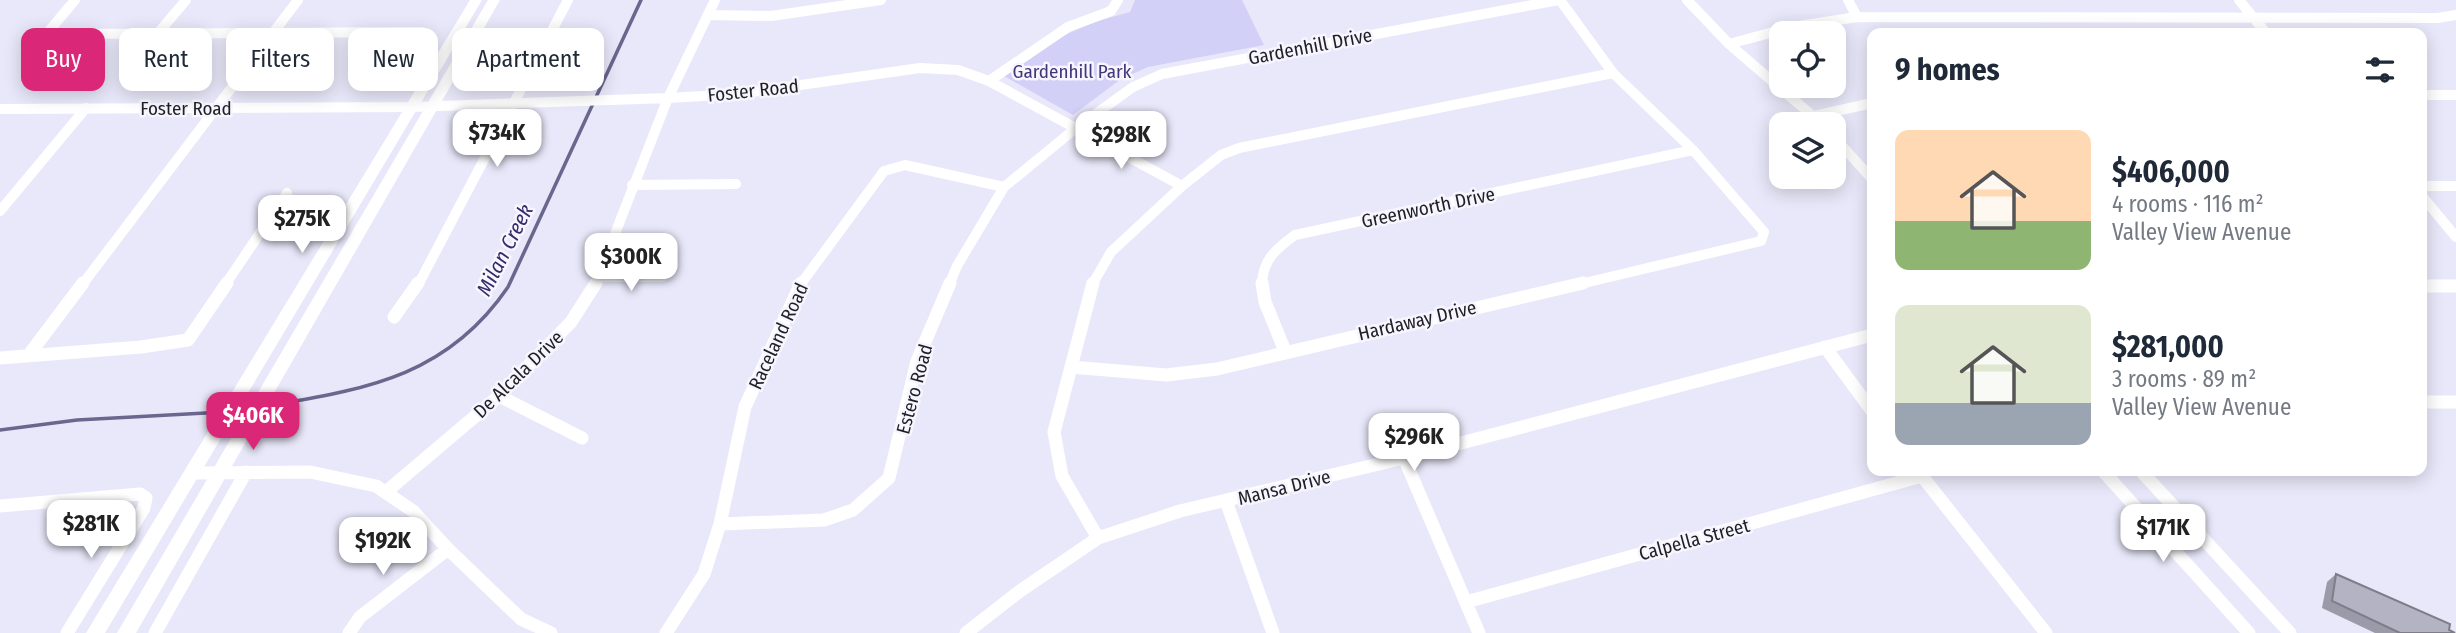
<!DOCTYPE html>
<html lang="en">
<head>
<meta charset="utf-8">
<style>
  body { margin:0; font-family:"Fira Sans Condensed",sans-serif; background:#f6f6f7; color:#1f2937; height:100vh; display:flex; flex-direction:column; font-size:26px; white-space:nowrap }
  * { box-sizing:border-box; margin:0 }
  p { font-size:23px; color:#747a83 }
  .icon { flex:none; width:38px; height:38px; fill:none; stroke:currentColor; stroke-width:2; stroke-linecap:round; stroke-linejoin:round }
  .map { position:relative; flex:1; overflow:hidden }
  .panel { position:absolute; left:1867px; top:28px; width:560px; height:448px; display:flex; flex-direction:column; background:#fff; border-radius:14px; box-shadow:0 4px 18px #0003 }
  .panel>* { flex:none }
  .banner { position:absolute; left:21px; top:28px; width:665px; height:63px; display:flex; gap:14px }
  .buttons { position:absolute; left:1769px; top:21px; display:grid; gap:14px }
  .buttons a { display:grid; place-items:center; width:77px; height:77px; border-radius:14px; background:#fff; box-shadow:0 4px 18px #0003; font-size:35px }
  .price { position:absolute; translate:-50% -60px; padding:0 16px; border-radius:14px; background:#fff; color:#222; font-size:23px; line-height:46px; filter:drop-shadow(0 2px 4px #0008) }
  .price::after { content:''; position:absolute; left:50%; top:42px; width:21px; height:16px; margin-left:-10px; background:inherit; clip-path:polygon(0 0,100% 0,50% 100%) }
  .price.selected { background:#db2777; color:#fff }
  ul { padding:0; list-style:none }
  li { display:flex; align-items:center; gap:21px; height:175px; padding:0 28px }
  li span { display:grid; place-items:center; flex:none; width:196px; height:140px; border-radius:14px; color:#555 }
  li>.icon { margin-inline-start:auto }
  span .icon { width:84px; height:84px; fill:#fffc; stroke-width:1 }
  li b { font-size:30px }
  h2 { display:flex; justify-content:space-between; align-items:center; height:84px; padding:0 28px; font-size:30px }
  .tag { padding:0 24px; border-radius:14px; background:#fff; box-shadow:0 4px 18px #0003; font-size:24px; line-height:63px }
  .tag.selected { background:#db2777; color:#fff }
  .map>svg:first-child { display:block }
  .green { fill:#d2d0f6 }
  .lines { fill:none; stroke-linecap:round; stroke-linejoin:round }
  .stream { stroke:#6a668e; stroke-width:3.5 }
  .minor-far1 { stroke:#fff; stroke-width:10 }
  .minor { stroke:#fff; stroke-width:13 }
  .major { fill:#fff; fill-rule:evenodd }
  .wall { fill:#9b9aa9 }
  .building { fill:#b4b3c4; stroke:#7e7d89; stroke-width:2 }
  .labels { text-anchor:middle; stroke-width:5; stroke-linejoin:round; paint-order:stroke }
  .street-label { font-size:19px; fill:#201f26; stroke:#f7f6fe }
  .park-label { font-size:19px; fill:#43377c; stroke:#f7f6fe }
  .water-label { font-size:21px; font-style:italic; fill:#372b6e; stroke:#f7f6fe }
</style>
</head>
<body>
<div class="map">
<svg width="2456" height="633" viewBox="0 0 2456 633">
  <rect width="100%" height="100%" fill="#e9e8fa"/>
  <path class="green" d="M1135,0H1242L1264,45L1148,67L1121,79L1073,115L1004,76L1058,38L1094,22L1130,12Z"/>
  <g class="lines">
    <path class="stream" d="M263,407C364,389 446,378 508,287L641,0
      M235,411L252,409
      M0,430L77,420L224,412"/>
    <path class="minor-far1" d="M75,0L49,31L59,34L422,32
      M1560,0L1613,73L1693,150L1764,232L1761,241L1576,285
      M1687,0L1729,44L1822,124
      M1848,0L1857,17
      M2239,0L2266,33
      M709,15L771,16L881,0
      M159,32L186,0
      M1729,44L1792,27L1857,17L2438,18L2456,15
      M989,81L1068,27L1111,11L1118,0
      M2422,95H2456
      M0,109L411,107L668,98L738,94L920,68L958,70L989,81L1182,186
      M1814,116L1872,103
      M1834,137L1872,179
      M632,185L736,184
      M2422,186H2456
      M2422,196L2456,237
      M0,211L86,108
      M600,277H662
      M82,285L298,0
      M225,285L287,193
      M418,285L568,0
      M595,285L668,98L715,0
      M800,285L884,171L905,165L1004,187
      M949,285L957,266L1004,187L1076,128L1133,87L1162,74L1559,0
      M1092,285L1111,252L1182,186L1221,155L1239,148L1613,73
      M1262,285C1262,260 1277,248 1295,235L1693,150"/>
    <path class="minor" d="M1093,283L1054,432L1062,476L1098,538
      M1262,283L1265,302L1285,351
      M2422,286H2456
      M394,317L418,283
      M1825,347L1872,411
      M31,352L83,283
      M0,358L141,347L188,340L227,283
      M1071,367L1166,375L1217,369L1583,283
      M499,396L582,438
      M2422,402H2456
      M1404,458L1479,633
      M1918,471L2046,633
      M2103,471L2249,633
      M2141,471L2290,633
      M192,473L310,472L376,486L413,511L448,549L521,619L551,633
      M387,491L499,396L571,322L596,283
      M1226,501L1273,633
      M0,506L140,494L146,498L144,508L67,633
      M720,524L824,520L853,510L889,478L917,361L950,283
      M1466,602L1922,476
      M155,633L246,472
      M349,633L360,617L448,549
      M666,633L704,574L720,524L745,407L801,283
      M966,633L1020,591L1098,538L1180,511L1404,458L1872,335"/>
    <path class="major" d="M470,0H482L105,633H86Z
      M488,0H500L136,633H117Z"/>
  </g>
  <path class="wall" d="M2336,574L2449,630L2455,633H2375L2322,608L2327,582Z"/>
  <path class="building" d="M2336,574L2450,624L2449,630L2455,633H2400L2332,601Z"/>
  <g class="labels">
    <g class="street-label">
      <text transform="translate(1310 46) rotate(-11)" y="7">Gardenhill Drive</text>
      <text transform="translate(753 90) rotate(-6)" y="7">Foster Road</text>
      <text x="186" y="115">Foster Road</text>
      <text transform="translate(1428 207) rotate(-12)" y="7">Greenworth Drive</text>
      <text transform="translate(1417 320) rotate(-13)" y="7">Hardaway Drive</text>
      <text transform="translate(778 336) rotate(-65)" y="7">Raceland Road</text>
      <text transform="translate(518 374) rotate(-44)" y="7">De Alcala Drive</text>
      <text transform="translate(914 389) rotate(-75)" y="7">Estero Road</text>
      <text transform="translate(1284 487) rotate(-14)" y="7">Mansa Drive</text>
      <text transform="translate(1694 539) rotate(-15)" y="7">Calpella Street</text>
    </g>
    <g class="park-label">
      <text x="1072" y="78">Gardenhill Park</text>
    </g>
    <g class="water-label">
      <text transform="translate(505 250) rotate(-63)" y="7">Milan Creek</text>
    </g>
  </g>
</svg>
<div class="buttons">
<a><svg class="icon" aria-label="locate" viewBox="0 0 24 24"><circle cx="12" cy="12" r="6"/><path d="M12 2v4M12 18v4M2 12h4M18 12h4"/></svg></a>
<a><svg class="icon" aria-label="layers" viewBox="0 0 24 24"><path d="M12 4l9 5-9 5-9-5zM3 14l9 5 9-5"/></svg></a>
</div>
<b class="price" style="left:497px;top:169px">$734K</b>
<b class="price" style="left:1121px;top:171px">$298K</b>
<b class="price" style="left:302px;top:255px">$275K</b>
<b class="price" style="left:631px;top:293px">$300K</b>
<b class="price selected" style="left:253px;top:452px">$406K</b>
<b class="price" style="left:1414px;top:473px">$296K</b>
<b class="price" style="left:91px;top:560px">$281K</b>
<b class="price" style="left:2163px;top:564px">$171K</b>
<b class="price" style="left:383px;top:577px">$192K</b>
<div class="banner">
<a class="tag selected">Buy</a>
<a class="tag">Rent</a>
<a class="tag">Filters</a>
<a class="tag">New</a>
<a class="tag">Apartment</a>
</div>
<section class="panel">
<h2>9 homes<svg class="icon" aria-label="filters" viewBox="0 0 24 24"><path d="M4 7h16M4 17h16"/><circle cx="9" cy="7" r="2"/><circle cx="15" cy="17" r="2"/></svg></h2>
<ul>
<li><span style="background:linear-gradient(#ffd9b3 65%,#8fb573 0)"><svg class="icon" aria-label="home" viewBox="0 0 24 24"><path d="M3 11l9-7 9 7M6 9v11h12V9"/></svg></span><div><b>$406,000</b><p>4 rooms · 116 m²</p><p>Valley View Avenue</p></div></li>
<li><span style="background:linear-gradient(#dfe7d0 70%,#9aa5b1 0)"><svg class="icon" aria-label="home" viewBox="0 0 24 24"><path d="M3 11l9-7 9 7M6 9v11h12V9"/></svg></span><div><b>$281,000</b><p>3 rooms · 89 m²</p><p>Valley View Avenue</p></div></li>
</ul>
</section>
</div>
</body>
</html>
